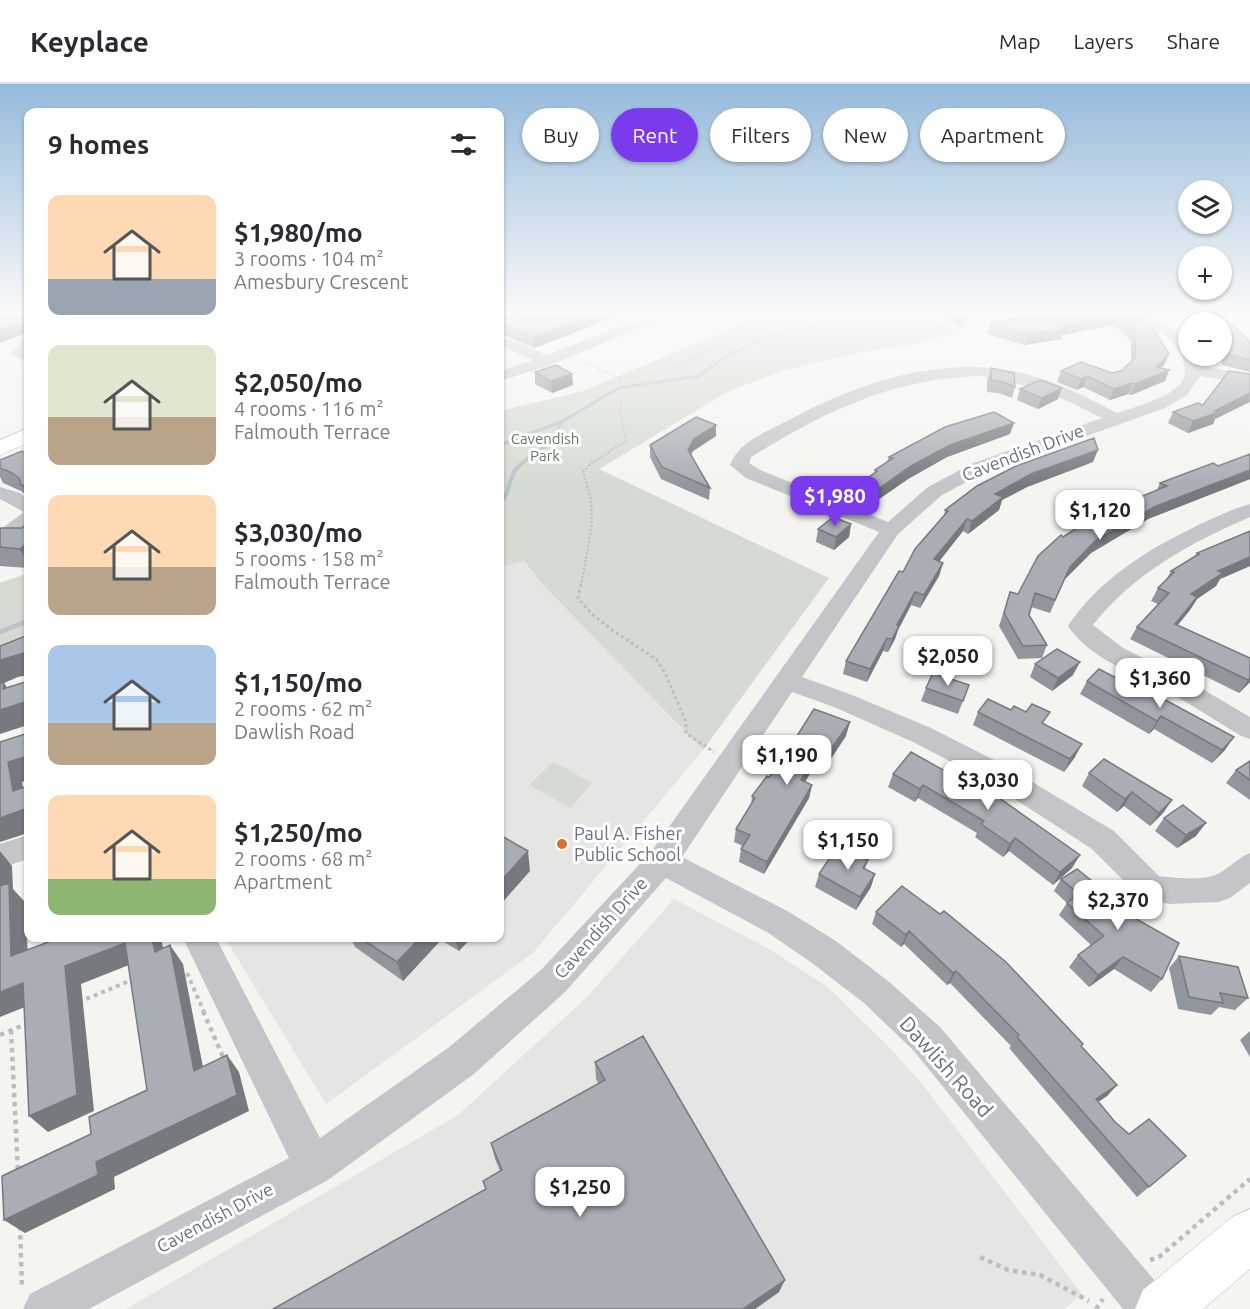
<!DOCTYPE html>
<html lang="en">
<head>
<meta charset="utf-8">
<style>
  body { margin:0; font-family:Ubuntu,sans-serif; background:#f2f2f3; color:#2b2b33; height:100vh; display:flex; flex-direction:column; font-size:22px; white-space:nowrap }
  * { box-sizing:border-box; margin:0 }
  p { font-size:20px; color:#7c7c81 }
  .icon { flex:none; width:33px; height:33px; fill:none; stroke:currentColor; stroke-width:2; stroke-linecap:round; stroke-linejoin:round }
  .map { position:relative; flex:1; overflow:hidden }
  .sheet { position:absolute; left:24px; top:24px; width:480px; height:834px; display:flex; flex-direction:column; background:#fff; border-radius:12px; box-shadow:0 2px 4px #0004 }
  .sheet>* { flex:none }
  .guide { position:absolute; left:522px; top:24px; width:570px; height:54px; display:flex; gap:12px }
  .controls { position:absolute; left:1178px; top:96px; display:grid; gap:12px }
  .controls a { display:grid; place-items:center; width:54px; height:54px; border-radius:50%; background:#fff; box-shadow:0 2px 4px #0004; font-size:30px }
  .price { position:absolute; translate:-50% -51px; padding:0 14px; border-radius:12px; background:#fff; color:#222; font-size:20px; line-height:39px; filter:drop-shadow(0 2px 3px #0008) }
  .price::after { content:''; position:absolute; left:50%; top:36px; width:18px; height:14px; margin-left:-9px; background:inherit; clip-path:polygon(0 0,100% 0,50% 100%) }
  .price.current { background:#7c3aed; color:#fff }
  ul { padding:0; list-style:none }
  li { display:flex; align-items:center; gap:18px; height:150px; padding:0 24px }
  li span { display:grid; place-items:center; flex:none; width:168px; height:120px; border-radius:12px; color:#555 }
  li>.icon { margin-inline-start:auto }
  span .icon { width:72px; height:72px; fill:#fffc; stroke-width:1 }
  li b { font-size:26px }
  h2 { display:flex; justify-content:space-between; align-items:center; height:72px; padding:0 24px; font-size:26px }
  .chip { padding:0 21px; border-radius:27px; background:#fff; box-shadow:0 2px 4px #0004; font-size:21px; line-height:54px }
  .chip.current { background:#7c3aed; color:#fff }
  header { display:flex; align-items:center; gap:36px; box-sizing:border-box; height:84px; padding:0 30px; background:#fff; border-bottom:2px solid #e1e1e2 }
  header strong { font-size:28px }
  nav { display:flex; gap:33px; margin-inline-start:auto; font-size:21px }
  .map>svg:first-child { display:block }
  .built { fill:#e5e6e4 }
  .green { fill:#d5dbd2 }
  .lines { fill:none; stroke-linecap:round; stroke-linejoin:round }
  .stream-far2 { stroke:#bac3c8; stroke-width:3 }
  .stream-far1 { stroke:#bac3c8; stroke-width:4 }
  .stream { stroke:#bac3c8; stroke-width:5 }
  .major-casing { stroke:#b4b6ba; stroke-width:1 }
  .path-far4 { stroke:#bcbdc0; stroke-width:1.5; stroke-dasharray:1.5 1.5; stroke-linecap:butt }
  .path-far3 { stroke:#bcbdc0; stroke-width:2; stroke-dasharray:2 2; stroke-linecap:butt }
  .path-far2 { stroke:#bcbdc0; stroke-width:3; stroke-dasharray:3 3; stroke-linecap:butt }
  .path-far1 { stroke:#bcbdc0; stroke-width:4; stroke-dasharray:4 4; stroke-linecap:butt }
  .path { stroke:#bcbdc0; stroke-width:4.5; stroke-dasharray:4.5 4.5; stroke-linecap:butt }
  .minor { fill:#c3c5c9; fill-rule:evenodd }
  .major { fill:#fff; fill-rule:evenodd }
  .wall { fill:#91969c }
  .shaded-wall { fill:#767a7f }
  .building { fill:#a9aeb5; stroke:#767a7f; stroke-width:1.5 }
  .poi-dot { fill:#d66f30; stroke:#fff; stroke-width:2 }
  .labels { text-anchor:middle; stroke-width:6; stroke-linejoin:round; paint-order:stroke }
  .far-park-label { font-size:15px; fill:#657864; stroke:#fff }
  .street-label { font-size:18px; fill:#667080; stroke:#fff }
  .poi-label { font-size:18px; fill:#667080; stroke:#fff; text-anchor:start }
  .near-street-label { font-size:21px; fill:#667080; stroke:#fff }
</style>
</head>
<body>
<header>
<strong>Keyplace</strong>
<nav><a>Map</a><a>Layers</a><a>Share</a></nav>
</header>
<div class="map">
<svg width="1250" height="1225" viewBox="0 0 1250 1225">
  <rect width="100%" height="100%" fill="#f4f5f1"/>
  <path class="built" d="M523,477L540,498L703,666L533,869L326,1020L225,854H500V483Z
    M674,815L769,865L828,903L891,965L927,1006L1082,1210L1064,1225H126L458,1031L587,913Z"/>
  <path class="green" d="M765,230H923L959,248L915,260L858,269L784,286L727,308L599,385L829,494L703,666L540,498L524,477L500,483V327L583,307Z
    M28,489V562L0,572V499Z
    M552,679H556L592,699L571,724L529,701Z"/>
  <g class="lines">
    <path class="stream-far2" d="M526,351L561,338L619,304L699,292L728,271L765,254L860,230
      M556,351L561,338"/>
    <path class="stream-far1" d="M500,361L530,350
      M500,420C510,410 508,396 516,385C528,371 547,366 557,350"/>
    <path class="stream" d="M0,548L28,537"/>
    <g class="major-casing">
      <path id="major" d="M28,344V359L0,371V356Z
        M1250,1125V1185L1203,1225H1135L1143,1206L1232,1133Z"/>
    </g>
    <path class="path-far4" d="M585,278L617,293L626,306
      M617,293L641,292L674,284L778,230
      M621,317L620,327L625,351"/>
    <path class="path-far3" d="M581,502L592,439L591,415L583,388L592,379L626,357L625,350"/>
    <path class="path-far2" d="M581,500L578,514L592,530L612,546L656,575L665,589L686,638V649L714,668"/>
    <path class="path-far1" d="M187,889L204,928
      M79,918L134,895"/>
    <path class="path" d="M203,927L223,973L226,972
      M11,946L18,1088
      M0,951L26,940
      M20,1142L22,1205
      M980,1173L1008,1186L1040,1191L1089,1217
      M1150,1176L1159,1173L1250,1095
      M1096,1225L1103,1215"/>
    <path class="minor" d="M653,230H673L553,280L500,297V287L533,276L500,261V252L547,271Z
      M1133,230C1156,230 1172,242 1188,258V272H1197L1200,282L1250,290V300L1200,292L1187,311L1165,324L985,388L942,411L898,450L802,593L852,611L931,644L1004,681L1114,747L1159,792C1171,794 1201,796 1213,792C1226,788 1236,774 1250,769V799L1230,814L1219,818L1169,820L1139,812L1092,765L984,695L913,658L834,623L792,608L682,773L789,828L836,857L888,897L940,943L1166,1210L1173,1225H1123L914,967L864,919L812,879L767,848L666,794L565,908L474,990L328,1096L89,1225H23L30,1210L289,1074L183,854H216L320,1054L448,964L541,886L651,768L879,448L746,394L730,381C739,357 768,347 789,336C857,299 939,271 1017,288C1052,295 1085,312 1117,329C1135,323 1177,312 1184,294C1186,286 1183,278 1183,270L1168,254ZM980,292C1029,299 1059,312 1102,334L971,380L928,403L888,438L760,386L749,379L751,373C826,327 891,295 980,292Z
      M28,256V279L10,269L23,257Z
      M0,403L20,409L28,415V443L22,448L28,449V461L0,458V446L24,428L0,415Z
      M1250,420V433C1190,459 1134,489 1093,541L1123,564L1187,596L1250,633V655L1241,652C1215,636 1190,620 1165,606C1132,588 1090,575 1068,542C1100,493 1155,461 1207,437C1221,431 1235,424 1250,420Z
      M28,751V775L0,784V760Z"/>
    <use href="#major" class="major"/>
  </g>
  <path class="wall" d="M622,230L534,264L504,251L503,241Z
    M941,230H972L961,244Z
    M1040,230H1140L1169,270L1164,281L1161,284L1169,286L1165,297L1131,311L1128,310L1110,316L1083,303L1077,306L1057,298L1061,287L1112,289L1121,287L1131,278V257L1114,241L1062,251L1061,255L1025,261L987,250L990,239Z
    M1183,230H1216L1250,258V288L1222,281L1221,238H1190Z
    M991,284L1015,303L1012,314L999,309L987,308V296Z
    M535,288L573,301L552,309L535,300Z
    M1250,290V318L1215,335L1213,340L1188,349L1168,339L1173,328L1203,321Z
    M1020,305L1058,315L1038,325L1017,316Z
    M716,341V352L693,367L691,371L710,404L709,416L661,395L650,373V361Z
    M1010,350L947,373L908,395L872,420L855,413L858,401L874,389L875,386L887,378L889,373Z
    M1250,370V395L1148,435L1091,469L1064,496L1050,529L1031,523L1029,531L1047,561L1042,574L1018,575L999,542L1010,508L1018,510L1086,438L1089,430L1133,416L1157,406L1160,399L1218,382Z
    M28,371V415L26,411L21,407L3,399L0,393V384Z
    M1093,378L1027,403L1002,416L999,426L968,450L963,447L939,477L943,479L939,492L920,524L911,521L898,546L895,555L888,568L883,567L867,598L843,590L846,577L903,488L944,432L945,426Z
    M851,440L849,453L834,466L816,458L818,445Z
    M28,443V484L0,482V444H22Z
    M1250,447V482L1220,495L1216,502L1197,515L1190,526L1178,541L1250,598L1239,609L1130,555L1137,543L1158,520L1151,517L1158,504L1166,496L1171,487L1195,472L1197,469Z
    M1035,580L1073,591L1052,607L1030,593Z
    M1099,585L1225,666L1212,679L1154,645L1149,650L1080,610L1087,597Z
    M969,601L958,630L921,617L926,604Z
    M814,625L846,652L830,676L820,672L805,698L812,701L809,714L764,790L739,778L741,765L743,762L734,758L736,745L751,721L752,712L776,685Z
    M978,628L1044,640L1075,673L1064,688L973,641Z
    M911,668L1072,784L1053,801L1009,767L1003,773L975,753L977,749L918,714L915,718L888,703L893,690Z
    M1250,677V716L1226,699L1236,686Z
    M1089,689L1172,716L1163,729L1150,742L1124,722L1117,728L1082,702Z
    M1164,734L1196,752L1177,764L1155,747Z
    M868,776L865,785L871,803L856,826L815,803L819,790Z
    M1061,795L1124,828L1162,895L1151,908L1114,885L1089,903L1069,883L1078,871L1091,861L1059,831L1067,819L1054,807Z
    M902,802L1083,960L1081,962L1117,1001L1107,1012L1098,1018L1115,1038L1129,1050L1186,1072L1137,1113L1009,964L1011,962L950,899L947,901L904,860L901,863L872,840L876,828Z
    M349,854H471L459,867L441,856L403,897L355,863L352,856Z
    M1179,872L1248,914L1235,926L1219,923L1211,931L1178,925L1169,884Z
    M1250,947V973L1240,956Z
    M595,978L779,1208L755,1225H273L485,1105L500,1087L495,1075L491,1059L599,1000L596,995Z"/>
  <path class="shaded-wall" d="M500,230H521L500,239Z
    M595,230H622L534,264V253Z
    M967,230H972L961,244L963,235Z
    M1118,231L1114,241L1062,251L1061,255L1025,261L1028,250L1059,242Z
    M26,237L28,242V248L0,259V246Z
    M1169,270L1164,281L1153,293L1169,286L1165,297L1131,311L1135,300L1157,283Z
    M572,290L573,301L552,309L551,297Z
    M1087,292L1083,303L1077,306L1081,295Z
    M1132,299L1128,310L1110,316L1114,305Z
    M1062,304L1058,315L1038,325L1042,314Z
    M1250,309L1249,318L1215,335L1213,340L1188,349L1193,337Z
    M1014,339L1010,350L947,373L908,395L872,420L874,408L911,382L950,361Z
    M716,341V352L693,367L687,378L688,366L694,355Z
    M1098,366L1093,378L1027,403L1002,416L999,426L968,450L972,437L995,410L1031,390Z
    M1250,386V395L1148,435L1091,469L1064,496L1050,529L1070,483L1096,456L1154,423Z
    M967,435L963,447L931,488L934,475Z
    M851,440L849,453L834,466L836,453Z
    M28,458V479L20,465Z
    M1250,473V482L1220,495L1216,502L1197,515L1190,526L1168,552L1191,510L1218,487Z
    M943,479L939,492L920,524L924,511Z
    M915,508L911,521L898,546L895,555L888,568L892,555L897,541Z
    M887,554L883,567L867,598L870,585Z
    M28,568V591L18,593L4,599L17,618L28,617V641L0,650V576Z
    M1080,578L1073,591L1052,607L1058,594Z
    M1250,594V598L1239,609L1248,596Z
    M1161,632L1154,645L1149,650L1157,637Z
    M850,638L846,652L830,676L833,662Z
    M1234,653L1225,666L1212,679L1222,666Z
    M823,659L820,672L798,710L801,696Z
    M1082,660L1075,673L1064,688L1070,675Z
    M28,672V696L22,698L27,725L28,724V749L0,758V734L13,707L8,678Z
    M812,701L809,714L764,790L767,778Z
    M923,701L918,714L915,718L920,705Z
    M1132,708L1124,722L1117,728L1125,715Z
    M1172,716L1163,729L1150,742L1159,729Z
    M1206,739L1196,752L1177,764L1186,751Z
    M1015,754L1009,767L1003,773L1010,760Z
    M0,767L12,782L13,805L25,818L29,890L11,872L0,806Z
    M528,767L530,787L500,821V798Z
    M1080,771L1072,784L1053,801L1060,788Z
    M875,790L871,803L856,826L860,813Z
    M909,847L904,860L901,863L906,851Z
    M152,854H161L168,886L155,868Z
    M420,854H440L441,856L403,897L397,878Z
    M455,854H471L459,867Z
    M125,859L139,877L81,900L94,1027L48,1048L29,1032L65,882Z
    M170,861L183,880L207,1004L194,987Z
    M1123,873L1114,885L1089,903L1098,891Z
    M956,887L950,899L947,901L953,889Z
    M23,899L40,917L0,933V908Z
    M227,971L239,988L249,1027L114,1093L115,1105L25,1149L4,1136L96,1078Z
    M1117,1001L1107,1012L1086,1026L1096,1015Z
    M785,1196L779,1208L755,1225H743Z"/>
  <path class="building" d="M0,230H28V238L26,237L0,246Z
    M529,230H595L534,253L503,241Z
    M956,230H967L963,235Z
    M1040,230H1140L1150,239L1169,270L1157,283L1169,286L1135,300L1132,299L1114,305L1087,292L1081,295L1061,287L1081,278L1112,289L1121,287L1135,274V246L1118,231L1059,242L1064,245L1028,250L990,239Z
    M1197,230H1216L1237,245L1250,258V276L1227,270V261L1221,255V238H1205Z
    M556,281L572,290L551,297L535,288Z
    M991,284L1014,289L1015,303L1003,298L991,296Z
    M1229,287L1250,290V309L1215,327L1219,328L1193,337L1173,328L1198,319L1203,321Z
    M1040,296L1062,304L1042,314L1020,305Z
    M994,328L1014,339L950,361L911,382L874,408L858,401L877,387L875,386L893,374L889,373L945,343Z
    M696,333L716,341L694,355L688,366L710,404L662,383L650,361Z
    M1094,354L1098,366L1031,390L995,410L1003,413L972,437L967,435L934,475L943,479L924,511L915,508L897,541L899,542L892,555L887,554L870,585L846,577L899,487L903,488L915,465L948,427L945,426L977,402L1016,382Z
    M22,367L28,371V405L20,400V395L12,389L0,384V376Z
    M1250,370V386L1154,423L1096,456L1070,483L1055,516L1035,509L1029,531L1047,561L1023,562L1004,529L1010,508L1018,510L1038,472L1061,451L1063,453L1094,433L1089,430L1120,414L1126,412L1133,416L1167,402L1160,399L1213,379L1218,382Z
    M833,433L851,440L836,453L818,445Z
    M24,442L28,443V458L20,465L0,463V444H22Z
    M1250,447V473L1218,487L1223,489L1191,510L1197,513L1175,540L1250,574V594L1248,596L1137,543L1169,509L1158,504L1174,488L1171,487L1199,470L1197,469Z
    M28,551V568L0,576V562Z
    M1057,565L1080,578L1058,594L1035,580Z
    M1099,585L1143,608L1145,605L1234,653L1222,666L1161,632L1157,637L1087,597Z
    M933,589L969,601L963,617L926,604Z
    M28,597V617L0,626V600L4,598L3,605Z
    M988,615L1011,626L1014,622L1026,628L1032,620L1050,628L1042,639L1082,660L1070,675L978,628Z
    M814,625L850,638L833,662L823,659L801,696L812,701L767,778L741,765L750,751L736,745L755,714L752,712L767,692L769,693L776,685Z
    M28,649V672L8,678L13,707L28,702V724L0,734V658Z
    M911,668L993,714L995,711L1080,771L1060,788L1015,754L1010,760L981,740L984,737L923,701L920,705L893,690Z
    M1104,675L1172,716L1159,729L1132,708L1125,715L1089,689Z
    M1250,677V696L1236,686Z
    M1183,721L1206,739L1186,751L1164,734Z
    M500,751L528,767L500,798Z
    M839,760L868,776L863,784L875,790L860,813L819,790Z
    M1077,785L1126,824L1122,827L1179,859L1162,895L1123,873L1098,891L1078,871L1104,852L1067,819L1079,810L1061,795Z
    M9,799L11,872L59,854H152L155,868L170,861L194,987L227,971L237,1011L96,1078L98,1091L4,1136L2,1092L91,1050L89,1033L147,1006L125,859L65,882L77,1011L29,1032L23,899L0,908V802Z
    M902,802L940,830L944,827L1006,878L1083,960L1081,962L1117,1001L1096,1015L1115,1038L1129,1050L1149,1035L1186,1072L1149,1103L1017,953L1019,951L956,887L953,889L909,847L906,851L876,828Z
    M360,854H420L397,878Z
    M1179,872L1238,883L1248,914L1220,909L1223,919L1189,913Z
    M643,952L785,1196L743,1225H273L486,1105L483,1097L502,1086L491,1059L605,996L595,978Z"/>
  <linearGradient id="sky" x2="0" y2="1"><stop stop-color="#95badb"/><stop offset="0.57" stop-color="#fafaf9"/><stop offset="1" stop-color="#fafaf9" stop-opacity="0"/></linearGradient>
  <rect width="1250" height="402" fill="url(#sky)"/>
  <circle class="poi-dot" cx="562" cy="760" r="6"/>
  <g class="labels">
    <g class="far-park-label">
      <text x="545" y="360">Cavendish<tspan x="545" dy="17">Park</tspan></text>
    </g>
    <g class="street-label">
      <text transform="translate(1023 369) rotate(-21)" y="6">Cavendish Drive</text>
      <text transform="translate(601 844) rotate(-48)" y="6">Cavendish Drive</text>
      <text transform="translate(215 1134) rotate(-28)" y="6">Cavendish Drive</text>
    </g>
    <g class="poi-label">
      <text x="574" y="756">Paul A. Fisher<tspan x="574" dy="21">Public School</tspan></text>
    </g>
    <g class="near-street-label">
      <text transform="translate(946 983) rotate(48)" y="7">Dawlish Road</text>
    </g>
  </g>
</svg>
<div class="controls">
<a><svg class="icon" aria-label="layers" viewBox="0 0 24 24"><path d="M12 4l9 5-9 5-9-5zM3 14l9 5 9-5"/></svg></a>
<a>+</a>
<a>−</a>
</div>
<b class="price current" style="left:835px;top:443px">$1,980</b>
<b class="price" style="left:1100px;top:457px">$1,120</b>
<b class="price" style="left:948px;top:603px">$2,050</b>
<b class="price" style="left:1160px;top:625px">$1,360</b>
<b class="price" style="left:787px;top:702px">$1,190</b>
<b class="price" style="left:988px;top:727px">$3,030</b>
<b class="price" style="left:848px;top:787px">$1,150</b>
<b class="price" style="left:1118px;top:847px">$2,370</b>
<b class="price" style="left:580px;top:1134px">$1,250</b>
<div class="guide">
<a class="chip">Buy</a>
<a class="chip current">Rent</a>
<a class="chip">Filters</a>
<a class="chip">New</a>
<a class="chip">Apartment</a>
</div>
<section class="sheet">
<h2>9 homes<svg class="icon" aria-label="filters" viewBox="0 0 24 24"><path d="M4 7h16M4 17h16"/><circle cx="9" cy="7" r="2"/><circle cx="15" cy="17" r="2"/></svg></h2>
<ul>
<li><span style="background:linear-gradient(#ffd9b3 70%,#9aa5b1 0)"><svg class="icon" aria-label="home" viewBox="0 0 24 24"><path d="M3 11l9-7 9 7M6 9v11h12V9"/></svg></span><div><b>$1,980/mo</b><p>3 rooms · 104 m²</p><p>Amesbury Crescent</p></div></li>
<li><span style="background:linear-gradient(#dfe7d0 60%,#b9a48a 0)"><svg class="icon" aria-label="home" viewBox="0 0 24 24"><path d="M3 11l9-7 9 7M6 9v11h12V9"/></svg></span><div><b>$2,050/mo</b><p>4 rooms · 116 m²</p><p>Falmouth Terrace</p></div></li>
<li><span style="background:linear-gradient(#ffd9b3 60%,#b9a48a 0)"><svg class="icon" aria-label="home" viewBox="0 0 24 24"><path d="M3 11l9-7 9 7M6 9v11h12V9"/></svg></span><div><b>$3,030/mo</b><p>5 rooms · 158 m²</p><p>Falmouth Terrace</p></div></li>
<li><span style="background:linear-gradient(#a9c7e8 65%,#b9a48a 0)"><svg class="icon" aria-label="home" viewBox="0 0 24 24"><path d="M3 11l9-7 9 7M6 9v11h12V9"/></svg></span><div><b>$1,150/mo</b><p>2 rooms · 62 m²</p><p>Dawlish Road</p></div></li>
<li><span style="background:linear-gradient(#ffd9b3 70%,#8fb573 0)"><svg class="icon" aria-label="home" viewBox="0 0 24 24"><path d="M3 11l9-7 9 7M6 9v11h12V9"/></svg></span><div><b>$1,250/mo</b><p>2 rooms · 68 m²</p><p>Apartment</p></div></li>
</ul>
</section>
</div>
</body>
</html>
